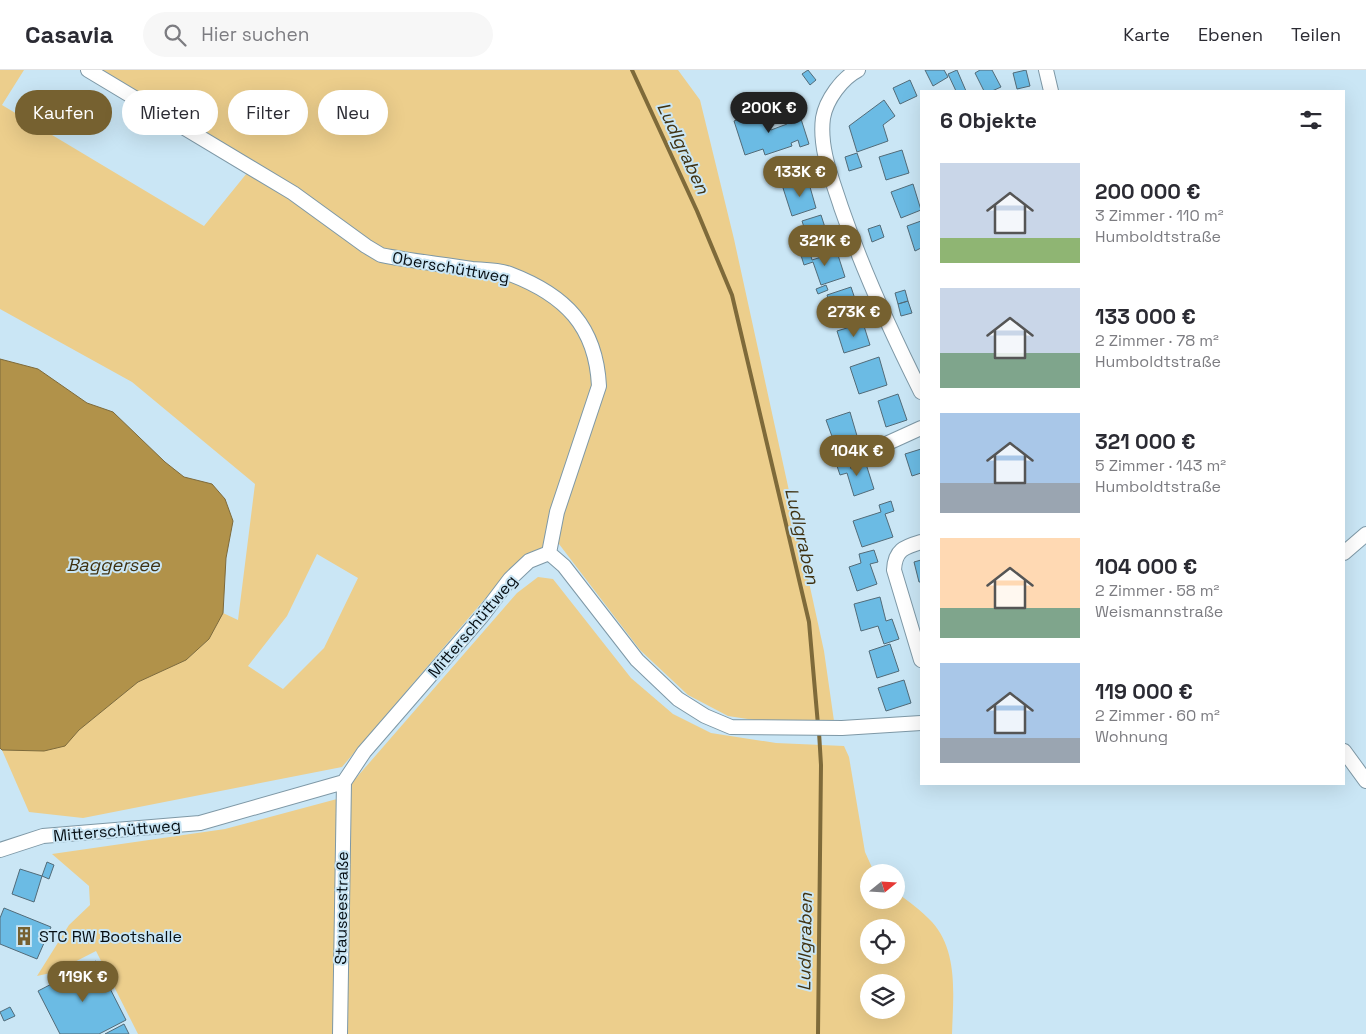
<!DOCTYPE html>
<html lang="de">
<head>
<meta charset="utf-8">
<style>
  body { margin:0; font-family:"Space Grotesk",sans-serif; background:#f7f7f7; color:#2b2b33; height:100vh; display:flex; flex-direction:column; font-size:19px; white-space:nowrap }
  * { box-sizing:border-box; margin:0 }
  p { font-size:16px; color:#7c7c81 }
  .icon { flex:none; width:28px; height:28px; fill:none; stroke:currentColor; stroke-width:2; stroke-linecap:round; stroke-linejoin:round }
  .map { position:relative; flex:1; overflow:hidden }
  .panel { position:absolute; left:920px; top:20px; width:425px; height:695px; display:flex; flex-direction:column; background:#fff; border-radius:0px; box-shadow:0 5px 20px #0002 }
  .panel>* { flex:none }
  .hud { position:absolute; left:15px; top:20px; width:475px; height:45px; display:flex; gap:10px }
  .needle { width:32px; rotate:72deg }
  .fabs { position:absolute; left:860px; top:794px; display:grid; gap:10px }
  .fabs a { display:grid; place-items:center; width:45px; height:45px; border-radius:50%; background:#fff; box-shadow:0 5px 20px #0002; font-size:25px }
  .price { position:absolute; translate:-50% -42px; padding:0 11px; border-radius:18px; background:#766130; color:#fff; font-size:16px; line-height:32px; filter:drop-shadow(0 1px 2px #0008) }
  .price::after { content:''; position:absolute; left:50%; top:30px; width:15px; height:11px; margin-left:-8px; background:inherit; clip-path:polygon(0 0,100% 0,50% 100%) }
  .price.on { background:#222; color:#fff }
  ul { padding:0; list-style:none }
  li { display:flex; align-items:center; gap:15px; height:125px; padding:0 20px }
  li span { display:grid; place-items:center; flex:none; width:140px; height:100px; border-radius:0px; color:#555 }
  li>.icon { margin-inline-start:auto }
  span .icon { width:60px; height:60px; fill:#fffc; stroke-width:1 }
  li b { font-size:21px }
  h2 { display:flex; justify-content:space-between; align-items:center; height:60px; padding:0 20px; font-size:21px }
  .tag { padding:0 18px; border-radius:22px; background:#fff; box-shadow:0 5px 20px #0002; font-size:18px; line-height:45px }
  .tag.on { background:#766130; color:#fff }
  header { display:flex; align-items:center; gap:30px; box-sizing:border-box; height:70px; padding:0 25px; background:#fff; border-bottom:1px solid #e1e1e2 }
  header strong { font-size:24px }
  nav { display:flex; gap:28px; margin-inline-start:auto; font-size:18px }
  .search { width:350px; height:45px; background:#f7f7f7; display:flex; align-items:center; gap:12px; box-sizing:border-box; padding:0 18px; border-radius:28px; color:#7c7c81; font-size:19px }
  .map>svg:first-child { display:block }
  .green { fill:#ecce8c; fill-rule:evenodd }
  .water { fill:#b1924a; stroke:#7e6a3a }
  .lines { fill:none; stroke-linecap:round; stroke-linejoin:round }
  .stream { stroke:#7e6a3a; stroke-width:4 }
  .building { fill:#6bbbe4; stroke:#526b78 }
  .street-casing { stroke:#7e98a6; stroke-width:16 }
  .street { stroke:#fff; stroke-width:14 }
  .labels { text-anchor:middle; stroke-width:4; stroke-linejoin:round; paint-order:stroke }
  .street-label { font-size:16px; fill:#060e13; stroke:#cae6f5 }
  .poi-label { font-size:16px; fill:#060e13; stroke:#cae6f5; text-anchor:start }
  .water-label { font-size:18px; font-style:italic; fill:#3f3212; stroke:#cae6f5 }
</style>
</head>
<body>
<header>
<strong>Casavia</strong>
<div class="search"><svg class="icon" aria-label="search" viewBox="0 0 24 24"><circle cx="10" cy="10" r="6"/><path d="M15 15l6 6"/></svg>Hier suchen</div>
<nav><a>Karte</a><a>Ebenen</a><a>Teilen</a></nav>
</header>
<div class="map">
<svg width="1366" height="964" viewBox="0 0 1366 964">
  <rect width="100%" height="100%" fill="#cae6f5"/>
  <path class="green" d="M0,0H24L2,35L204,156L247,103L100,0H678L700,30L734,169L824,581L834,651L767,652L728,646L688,625L640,580L546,457L544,477L527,486L506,504L342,697L83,748L29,742L2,680L44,681L65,675L79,660L138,612L186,590L209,569L223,543L238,550L255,414L132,312L0,239ZM317,484L358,508L324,578L283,619L248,596L287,546Z
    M538,507L553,509L631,608L673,644L711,663L776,673L844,676L849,687L865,782L874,802H869V830H896V822C908,831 922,841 932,852C959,882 953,927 952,964H344L350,715L517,523ZM869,858H896V885H869ZM869,912H896V940H869Z
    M337,729L335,964H138L96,881L55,902L37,906L69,855L90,835L89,816L52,784L225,759Z"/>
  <path class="water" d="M0,289L38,299L87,333L113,342L165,392L184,407L212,414L225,429L233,451L226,488L223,543L209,569L186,590L138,612L79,660L65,676L44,681L2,680L0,678Z"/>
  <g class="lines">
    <path class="stream" d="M632,0L697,141L732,225L809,552L818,655
      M818,964L821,695L819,662"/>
  </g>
  <path class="building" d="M808,0L816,10L810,15L802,4Z
    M925,0H944L948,7L933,16Z
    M957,0L966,21H956L948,4Z
    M980,0H992L1001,17L992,21H984L975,3Z
    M1026,0L1030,16L1017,19L1013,3Z
    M910,10L917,26L900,34L893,18Z
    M884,30L895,46L883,55L888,71L857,82L849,56Z
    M757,43L760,51L767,49L771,60L787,54L783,44L801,49L809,74L800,77L798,70L791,73L792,76L765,85L763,79L745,85L734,51Z
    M902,80L909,103L886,110L879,87Z
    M857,83L862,97L849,101L845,87Z
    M808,110L816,138L792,146L783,118Z
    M913,114L921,140L901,148L891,122Z
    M821,145L830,173L811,179L802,151Z
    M921,151V178L915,181L907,156Z
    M880,155L884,167L872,172L868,159Z
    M809,179L812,190L837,182L845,207L821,215L813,192L804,195L800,182Z
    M826,215L828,220L818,224L816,219Z
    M851,217L859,241L835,249L827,225Z
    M905,220L908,231L898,234L895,223Z
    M908,231L912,243L901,246L898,234Z
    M863,253L870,275L844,283L837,261Z
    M879,287L887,315L859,324L850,297Z
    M898,324L907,350L886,357L878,331Z
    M850,342L860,376L852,379L854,386L841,391L826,350Z
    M921,379V403L912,406L905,384Z
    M848,390L851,399L866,394L874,419L854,426L847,403L840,405L836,393Z
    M891,431L894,441L885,444L893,467L862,477L853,451L881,442L879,435Z
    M874,480L878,492L870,494L877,514L857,521L849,497L861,493L859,484Z
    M921,490V512H919L914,492Z
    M880,527L886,551L892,549L899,569L884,574L878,556L861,561L854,534Z
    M890,574L899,601L877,608L869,581Z
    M904,610L911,633L886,641L878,618Z
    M47,792L54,795L49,809L42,806Z
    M20,799L42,806L34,832L12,824Z
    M4,838L51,857L37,889L0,874V848Z
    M96,891L126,950L99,964H60L38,921Z
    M10,937L15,946L4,951L0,942Z
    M124,954L129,964H105Z"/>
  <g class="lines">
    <g class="street-casing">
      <path id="street" d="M88,0L293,123L366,176L381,185C411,191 442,194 472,199C484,200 499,200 510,204C565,225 596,256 599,316L557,442L549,483
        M858,0C842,8 826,30 823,48C819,78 832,109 841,137C863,201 891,262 921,322
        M1046,0L1051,21
        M877,378L921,358
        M921,472C904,477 895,480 894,500L921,590
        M549,483L564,496L637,590L678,629L705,646L731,657L842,658L921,653
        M1344,483L1366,464
        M1344,681L1366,711
        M0,780L43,766L200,753L344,712L364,682L482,546L510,509L529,491L549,483
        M340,964L344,712"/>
    </g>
    <use href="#street" class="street"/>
  </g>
  <defs>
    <g id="building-bare" transform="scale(1.5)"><path d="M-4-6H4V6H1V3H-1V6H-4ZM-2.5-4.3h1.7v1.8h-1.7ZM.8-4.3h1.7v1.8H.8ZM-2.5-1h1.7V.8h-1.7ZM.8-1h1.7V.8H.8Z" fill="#766130" stroke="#cae6f5" stroke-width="2.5" paint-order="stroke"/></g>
  </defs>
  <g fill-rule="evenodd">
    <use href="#building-bare" x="24" y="866"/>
  </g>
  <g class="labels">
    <g class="street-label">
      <text transform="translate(451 197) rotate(10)" y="6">Oberschüttweg</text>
      <text transform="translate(472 556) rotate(-50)" y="6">Mitterschüttweg</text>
      <text transform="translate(117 760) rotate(-5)" y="6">Mitterschüttweg</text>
      <text transform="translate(341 838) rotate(-89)" y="6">Stauseestraße</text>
    </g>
    <g class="poi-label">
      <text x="39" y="872">STC RW Bootshalle</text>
    </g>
    <g class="water-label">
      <text transform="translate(683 78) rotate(65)" y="6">Ludlgraben</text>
      <text transform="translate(802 466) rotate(77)" y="6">Ludlgraben</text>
      <text x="113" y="501">Baggersee</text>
      <text transform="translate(805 872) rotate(-89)" y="6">Ludlgraben</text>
    </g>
  </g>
</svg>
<div class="fabs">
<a><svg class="needle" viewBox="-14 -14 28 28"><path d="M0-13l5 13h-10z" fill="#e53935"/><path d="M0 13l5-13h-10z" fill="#7c7c81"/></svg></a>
<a><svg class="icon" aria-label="locate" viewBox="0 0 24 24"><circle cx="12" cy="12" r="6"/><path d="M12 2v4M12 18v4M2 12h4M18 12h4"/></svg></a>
<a><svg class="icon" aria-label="layers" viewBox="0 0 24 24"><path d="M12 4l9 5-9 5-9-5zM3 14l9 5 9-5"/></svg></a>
</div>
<b class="price on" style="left:769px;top:64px">200K €</b>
<b class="price" style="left:800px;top:128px">133K €</b>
<b class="price" style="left:825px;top:197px">321K €</b>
<b class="price" style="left:854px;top:268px">273K €</b>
<b class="price" style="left:857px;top:407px">104K €</b>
<b class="price" style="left:83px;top:933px">119K €</b>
<div class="hud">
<a class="tag on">Kaufen</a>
<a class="tag">Mieten</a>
<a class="tag">Filter</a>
<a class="tag">Neu</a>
</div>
<section class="panel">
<h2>6 Objekte<svg class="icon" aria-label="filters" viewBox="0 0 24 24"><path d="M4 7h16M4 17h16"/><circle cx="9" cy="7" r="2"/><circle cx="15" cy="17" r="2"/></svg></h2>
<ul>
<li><span style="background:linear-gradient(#c9d6e8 75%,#8fb573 0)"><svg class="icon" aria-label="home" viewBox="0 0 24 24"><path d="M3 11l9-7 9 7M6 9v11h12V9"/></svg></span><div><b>200 000 €</b><p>3 Zimmer · 110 m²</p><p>Humboldtstraße</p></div></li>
<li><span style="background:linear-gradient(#c9d6e8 65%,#7fa58c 0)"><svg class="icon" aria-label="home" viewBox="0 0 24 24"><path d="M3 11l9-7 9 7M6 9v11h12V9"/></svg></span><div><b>133 000 €</b><p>2 Zimmer · 78 m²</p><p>Humboldtstraße</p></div></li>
<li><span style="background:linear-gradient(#a9c7e8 70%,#9aa5b1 0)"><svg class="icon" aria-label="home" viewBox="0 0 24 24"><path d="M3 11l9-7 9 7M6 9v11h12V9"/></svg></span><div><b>321 000 €</b><p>5 Zimmer · 143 m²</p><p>Humboldtstraße</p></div></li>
<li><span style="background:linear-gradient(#ffd9b3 70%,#7fa58c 0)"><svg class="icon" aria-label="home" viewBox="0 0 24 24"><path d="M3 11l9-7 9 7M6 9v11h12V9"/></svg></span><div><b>104 000 €</b><p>2 Zimmer · 58 m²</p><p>Weismannstraße</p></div></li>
<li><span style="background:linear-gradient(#a9c7e8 75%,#9aa5b1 0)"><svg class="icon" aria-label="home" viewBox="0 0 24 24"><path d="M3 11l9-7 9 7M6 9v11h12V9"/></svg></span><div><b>119 000 €</b><p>2 Zimmer · 60 m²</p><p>Wohnung</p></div></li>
</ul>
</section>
</div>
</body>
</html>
